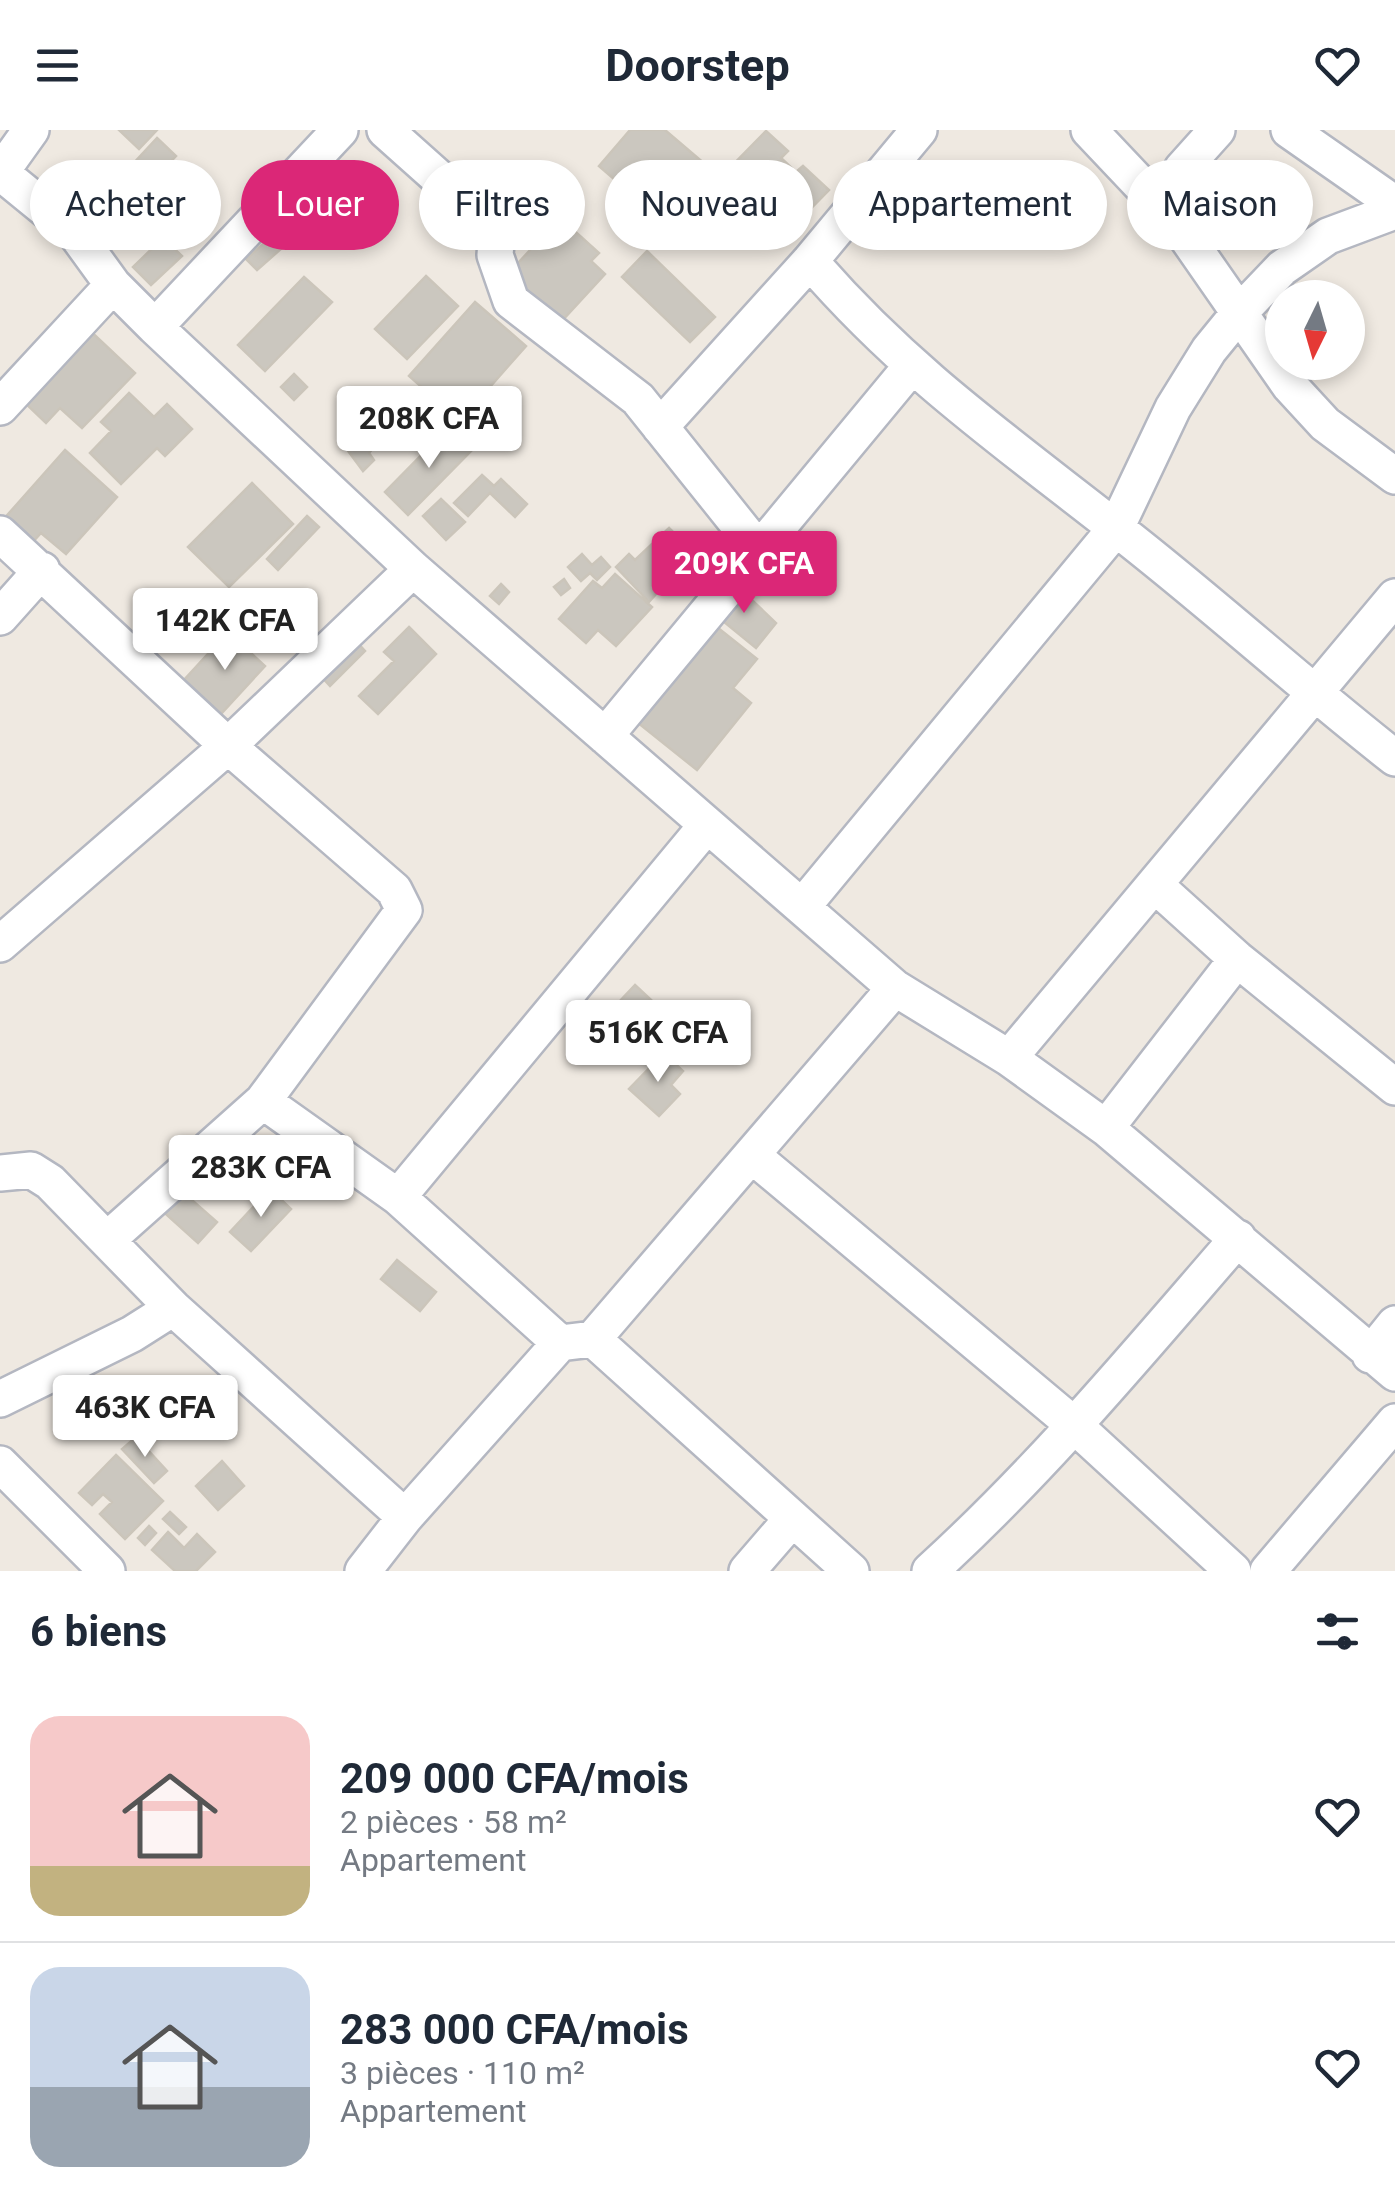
<!DOCTYPE html>
<html lang="fr">
<head>
<meta charset="utf-8">
<style>
  body { margin:0; font-family:Roboto,sans-serif; background:#f2f2f3; color:#1f2937; height:100vh; display:flex; flex-direction:column; font-size:38px; white-space:nowrap }
  * { box-sizing:border-box; margin:0 }
  p { font-size:32px; color:#747a83 }
  .icon { flex:none; width:55px; height:55px; fill:none; stroke:currentColor; stroke-width:2; stroke-linecap:round; stroke-linejoin:round }
  .map { position:relative; height:1441px; overflow:hidden }
  .drawer { display:flex; flex-direction:column; background:#fff; flex:1 }
  .drawer>* { flex:none }
  .guide { position:absolute; left:30px; top:30px; width:1335px; height:90px; display:flex; gap:20px }
  .needle { width:65px; rotate:185deg }
  .buttons { position:absolute; left:1265px; top:150px; display:grid; gap:20px }
  .buttons a { display:grid; place-items:center; width:100px; height:100px; border-radius:50%; background:#fff; box-shadow:0 5px 15px #0003; font-size:50px }
  .price { position:absolute; translate:-50% -85px; padding:0 22px; border-radius:10px; background:#fff; color:#222; font-size:32px; line-height:65px; filter:drop-shadow(0 2px 5px #0008) }
  .price::after { content:''; position:absolute; left:50%; top:60px; width:30px; height:22px; margin-left:-15px; background:inherit; clip-path:polygon(0 0,100% 0,50% 100%) }
  .price.active { background:#db2777; color:#fff }
  ul { padding:0; list-style:none }
  li { display:flex; align-items:center; gap:30px; height:250px; padding:0 30px }
  li+li { border-top:2px solid #e0e1e3 }
  li span { display:grid; place-items:center; flex:none; width:280px; height:200px; border-radius:30px; color:#555 }
  li>.icon { margin-inline-start:auto }
  span .icon { width:120px; height:120px; fill:#fffc; stroke-width:1 }
  li b { font-size:42px }
  h2 { display:flex; justify-content:space-between; align-items:center; height:120px; padding:0 30px; font-size:42px }
  .tag { padding:0 35px; border-radius:45px; background:#fff; box-shadow:0 5px 15px #0003; font-size:35px; line-height:90px }
  .tag.active { background:#db2777; color:#fff }
  header { display:flex; justify-content:space-between; align-items:center; height:130px; padding:0 30px; background:#fff; font-size:45px; font-weight:700 }
  .map>svg:first-child { display:block }
  .building { fill:#cbc7bf; stroke:#cbc5ba; stroke-width:2.5 }
  .lines { fill:none; stroke-linecap:round; stroke-linejoin:round }
  .street-casing { stroke:#b4b7c1; stroke-width:40 }
  .street { stroke:#fff; stroke-width:35 }
</style>
</head>
<body>
<header><svg class="icon" aria-label="menu" viewBox="0 0 24 24"><path d="M4 6h16M4 12h16M4 18h16"/></svg>Doorstep<svg class="icon" aria-label="heart" viewBox="0 0 24 24"><path d="M12 20l-8-8c-3-5 5-10 8-4 3-6 11-1 8 4z"/></svg></header>
<div class="map">
<svg width="1395" height="1441" viewBox="0 0 1395 1441">
  <rect width="100%" height="100%" fill="#efe9e1"/>
  <path class="building" d="M119,0H157L139,19Z
    M630,0H665L713,41L700,57L691,49L668,74L676,81L665,93L599,36Z
    M766,1L788,21L781,28L796,42L803,36L829,60L780,110L755,86L763,78L748,63L740,71L718,50Z
    M157,8L176,26L151,52L132,35Z
    M548,77L599,123L591,131L605,144L560,193L507,145L543,106L531,95Z
    M271,107L282,118L257,140L246,129Z
    M163,108L182,126L151,155L133,137Z
    M647,121L715,187L690,212L622,147Z
    M426,146L458,176L407,229L375,199Z
    M304,147L332,172L265,241L238,215Z
    M475,172L526,216L460,291L409,246Z
    M85,196L135,243L82,298L60,278L46,293L23,271Z
    M294,244L307,257L294,270L281,257Z
    M129,263L154,287L167,274L192,299L165,326L157,318L121,354L90,323L111,301L101,292Z
    M391,273L402,284L369,323L374,330L363,341L346,318Z
    M447,299L460,312L466,306L476,316L408,385L385,362Z
    M65,320L117,367L66,424L41,403L30,415L2,391Z
    M482,345L494,356L501,349L527,374L515,387L490,363L468,386L454,373Z
    M252,353L293,394L229,457L188,417Z
    M441,369L465,392L446,410L423,386Z
    M307,386L319,397L278,440L267,429Z
    M669,398L681,410L689,403L700,415L649,472L616,437L629,424L635,430Z
    M582,424L592,435L601,427L610,437L597,450L590,443L581,451L568,437Z
    M615,444L652,477L616,516L598,500L586,513L559,489L593,451L602,458Z
    M564,449L570,458L561,465L554,457Z
    M501,454L509,462L499,474L490,466Z
    M735,454L776,493L756,518L712,482Z
    M698,482L757,529L733,558L751,573L697,640L627,584Z
    M409,497L436,524L378,584L359,566L394,531L384,522Z
    M228,502L265,536L221,584L184,550Z
    M354,509L365,521L330,556L319,544Z
    M635,855L663,881L649,897L620,871Z
    M664,923L683,941L671,955L680,964L659,986L629,959Z
    M177,1057L217,1092L198,1113L158,1077Z
    M270,1059L291,1079L251,1121L230,1102Z
    M397,1130L436,1162L420,1181L381,1149Z
    M136,1307L167,1341L154,1353L122,1319Z
    M116,1325L163,1371L125,1409L100,1384L112,1372L103,1364L92,1375L79,1363Z
    M222,1331L244,1356L218,1380L196,1356Z
    M170,1382L186,1397L179,1404L163,1389Z
    M149,1396L156,1403L145,1415L138,1408Z
    M168,1402L184,1418L197,1404L215,1422L196,1441H175L152,1420Z"/>
  <g class="lines">
    <g class="street-casing">
      <path id="street" d="M385,0L497,100L495,125L511,171L638,269L758,419
        M1089,0L1176,92L1290,256L1325,294L1395,346
        M1289,0L1395,74
        M0,42L76,104L113,155L155,197L413,439L895,858L1009,928L1106,998L1395,1243
        M1,42L31,0
        M1176,92L1182,39L1217,0
        M810,131C903,239 1002,309 1113,396C1209,470 1299,553 1395,628
        M155,197L340,0
        M0,277L113,155
        M660,297L810,131L919,0
        M0,404L228,616L394,760L404,780L263,971L107,1110
        M0,487L42,440
        M605,606L910,238
        M1155,755L1237,829L1395,957
        M802,777L1116,398L1173,278L1209,220L1240,182L1282,138L1328,106L1395,81
        M0,814L228,616L413,439
        M1009,928L1395,467
        M263,971L398,1067L560,1213
        M1106,998L1237,829
        M754,1027L1074,1295L1233,1441
        M0,1043L31,1040L50,1052L173,1178L405,1387
        M398,1067L707,695
        M593,1209L851,1441
        M1370,1225L1395,1194
        M0,1269L132,1204L173,1178
        M0,1334L107,1441
        M363,1441L405,1387L560,1213L593,1209L895,858
        M747,1441L792,1389
        M930,1441C1042,1339 1139,1222 1238,1108
        M1268,1441L1395,1292"/>
    </g>
    <use href="#street" class="street"/>
  </g>
</svg>
<div class="buttons">
<a><svg class="needle" viewBox="-14 -14 28 28"><path d="M0-13l5 13h-10z" fill="#e53935"/><path d="M0 13l5-13h-10z" fill="#747a83"/></svg></a>
</div>
<b class="price" style="left:429px;top:341px">208K CFA</b>
<b class="price active" style="left:744px;top:486px">209K CFA</b>
<b class="price" style="left:225px;top:543px">142K CFA</b>
<b class="price" style="left:658px;top:955px">516K CFA</b>
<b class="price" style="left:261px;top:1090px">283K CFA</b>
<b class="price" style="left:145px;top:1330px">463K CFA</b>
<div class="guide">
<a class="tag">Acheter</a>
<a class="tag active">Louer</a>
<a class="tag">Filtres</a>
<a class="tag">Nouveau</a>
<a class="tag">Appartement</a>
<a class="tag">Maison</a>
</div>
</div>
<section class="drawer">
<h2>6 biens<svg class="icon" aria-label="filters" viewBox="0 0 24 24"><path d="M4 7h16M4 17h16"/><circle cx="9" cy="7" r="2"/><circle cx="15" cy="17" r="2"/></svg></h2>
<ul>
<li><span style="background:linear-gradient(#f6c9c9 75%,#c2b280 0)"><svg class="icon" aria-label="home" viewBox="0 0 24 24"><path d="M3 11l9-7 9 7M6 9v11h12V9"/></svg></span><div><b>209 000 CFA/mois</b><p>2 pièces · 58 m²</p><p>Appartement</p></div><svg class="icon" aria-label="heart" viewBox="0 0 24 24"><path d="M12 20l-8-8c-3-5 5-10 8-4 3-6 11-1 8 4z"/></svg></li>
<li><span style="background:linear-gradient(#c9d6e8 60%,#9aa5b1 0)"><svg class="icon" aria-label="home" viewBox="0 0 24 24"><path d="M3 11l9-7 9 7M6 9v11h12V9"/></svg></span><div><b>283 000 CFA/mois</b><p>3 pièces · 110 m²</p><p>Appartement</p></div><svg class="icon" aria-label="heart" viewBox="0 0 24 24"><path d="M12 20l-8-8c-3-5 5-10 8-4 3-6 11-1 8 4z"/></svg></li>
</ul>
</section>
</body>
</html>
